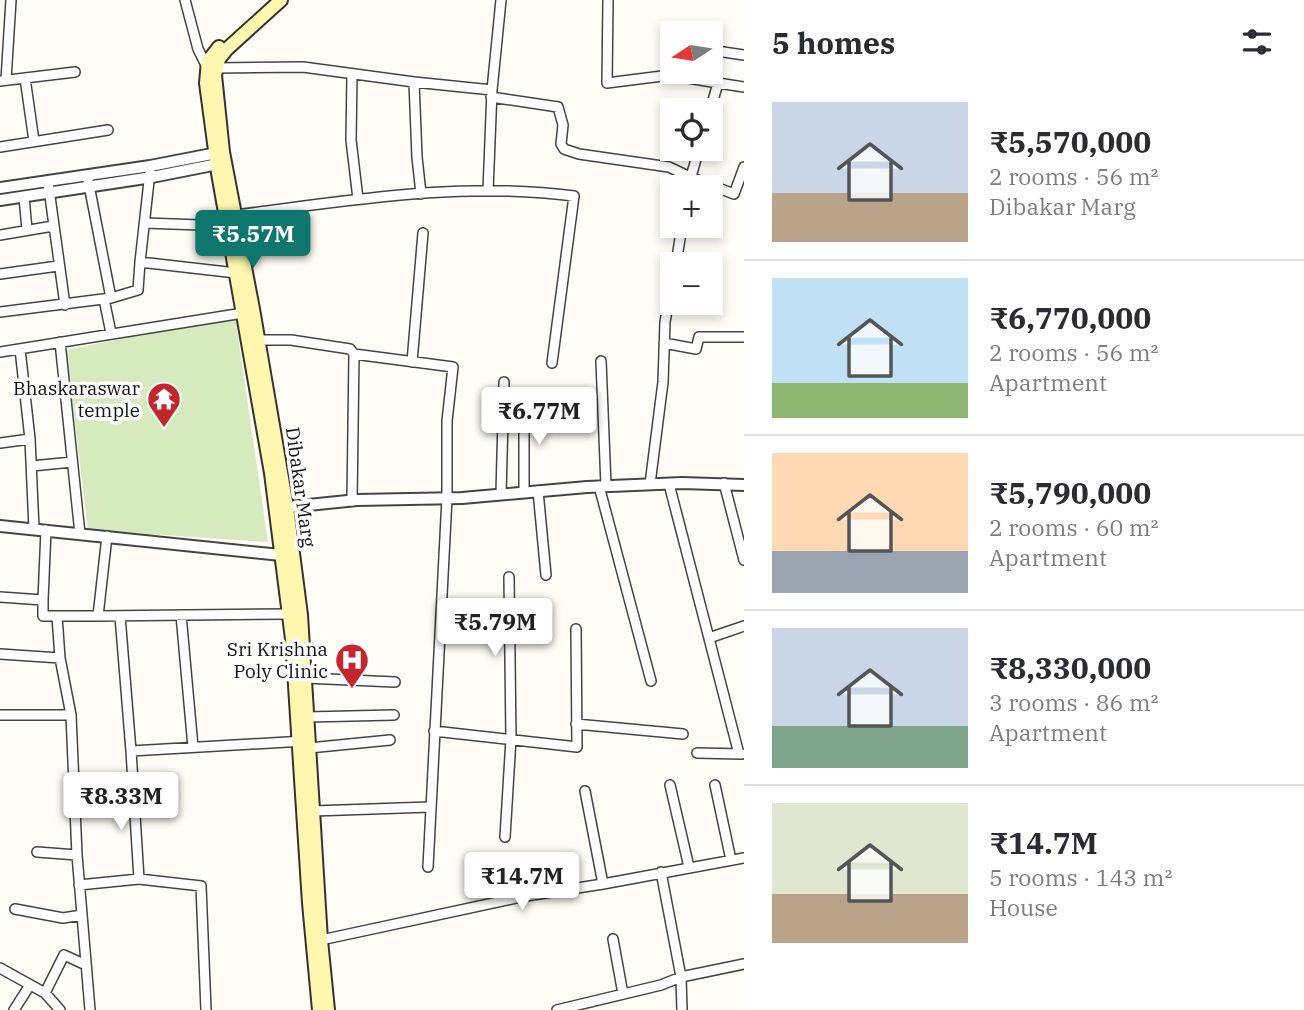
<!DOCTYPE html>
<html lang="en">
<head>
<meta charset="utf-8">
<style>
  body { margin:0; font-family:"IBM Plex Serif",serif; background:#f7f7f7; color:#2b2b33; height:100vh; display:flex; flex-direction:column; font-size:26px; white-space:nowrap }
  * { box-sizing:border-box; margin:0 }
  p { font-size:23px; color:#7c7c81 }
  .icon { flex:none; width:38px; height:38px; fill:none; stroke:currentColor; stroke-width:2; stroke-linecap:round; stroke-linejoin:round }
  .map { position:relative; flex:1; overflow:hidden }
  .details { display:flex; flex-direction:column; background:#fff; width:560px }
  .details>* { flex:none }
  .needle { width:46px; rotate:258deg }
  .fabs { position:absolute; left:660px; top:21px; display:grid; gap:14px }
  .fabs a { display:grid; place-items:center; width:63px; height:63px; border-radius:0px; background:#fff; box-shadow:0 4px 10px #0003; font-size:35px }
  .price { position:absolute; translate:-50% -60px; padding:0 16px; border-radius:7px; background:#fff; color:#222; font-size:23px; line-height:46px; filter:drop-shadow(0 2px 4px #0008) }
  .price::after { content:''; position:absolute; left:50%; top:42px; width:21px; height:16px; margin-left:-10px; background:inherit; clip-path:polygon(0 0,100% 0,50% 100%) }
  .price.selected { background:#0f766e; color:#fff }
  ul { padding:0; list-style:none }
  li { display:flex; align-items:center; gap:21px; height:175px; padding:0 28px }
  li+li { border-top:2px solid #e1e1e2 }
  li span { display:grid; place-items:center; flex:none; width:196px; height:140px; border-radius:0px; color:#555 }
  li>.icon { margin-inline-start:auto }
  span .icon { width:84px; height:84px; fill:#fffc; stroke-width:1 }
  li b { font-size:30px }
  h2 { display:flex; justify-content:space-between; align-items:center; height:84px; padding:0 28px; font-size:30px }
  main { display:flex; flex:1; min-height:0 }
  .map>svg:first-child { display:block }
  .green { fill:#d5ebbd }
  .lines { fill:none; stroke-linecap:round; stroke-linejoin:round }
  .minor-casing { stroke:#444; stroke-width:12 }
  .tertiary-casing { stroke:#444; stroke-width:14 }
  .secondary-casing { stroke:#333; stroke-width:16 }
  .minor { stroke:#fff; stroke-width:9 }
  .tertiary { stroke:#fff; stroke-width:10 }
  .secondary { stroke:#fff6b0; stroke-width:12 }
  .labels { text-anchor:middle; stroke-width:7; stroke-linejoin:round; paint-order:stroke }
  .poi-label { font-size:19px; fill:#111; stroke:#fff; text-anchor:end }
  .street-label { font-size:19px; fill:#111; stroke:#fff }
</style>
</head>
<body>
<main>
<div class="map">
<svg width="744" height="1010" viewBox="0 0 744 1010">
  <rect width="100%" height="100%" fill="#fffdf5"/>
  <path class="green" d="M235,316L268,542L88,530L66,350Z"/>
  <g class="lines">
    <g class="minor-casing">
      <path id="minor" d="M185,0L198,49L207,67
        M608,0L607,83L670,75L718,83L710,111
        M710,50L744,55
        M216,68L303,67L414,82
        M352,74L351,140L358,199
        M670,75L672,45
        M25,78L34,141
        M6,80L11,0
        M0,81L75,72
        M718,83L744,87
        M492,90L501,0
        M491,97L558,107L563,125L561,144L564,149L579,154L669,167L690,177L734,194L744,167
        M0,147L108,130
        M150,172L140,262L236,273
        M88,180L111,298L138,290L140,262
        M48,182L65,305
        M688,187L699,149
        M421,194L417,157L414,82L492,90L488,191
        M24,197L27,230
        M236,215C347,201 461,181 574,196L552,363
        M145,223L228,226
        M0,235L53,226
        M676,264L682,226
        M0,274L58,266
        M104,299L111,333
        M0,312L111,298
        M259,340H291L350,349L354,354L453,367L447,421V498L428,867
        M60,342L80,534
        M664,343L696,349L699,337H744
        M0,352L243,313
        M601,361L606,486
        M412,362L423,233
        M524,402V492
        M30,439L34,529
        M0,443L30,439L20,349
        M32,466L72,462
        M724,483L744,560
        M650,484L663,382L665,322L672,282
        M669,484L739,754
        M599,486L651,681
        M538,491L546,575
        M501,494L504,382
        M352,501L354,354
        M107,536L98,616L288,614
        M0,597L43,600L46,530
        M43,600V616H98
        M181,615L193,747
        M57,616L60,658L71,715L77,855L90,1010
        M120,616L131,751L304,741
        M709,638L744,626
        M0,654L60,658
        M305,678L395,682
        M0,715H71
        M308,717L394,715
        M576,724L683,734
        M434,731L577,747L576,629
        M309,748L390,740
        M697,753L742,754
        M670,785L689,867
        M715,785L731,860
        M313,811L430,807
        M505,837L511,739L509,577
        M37,852L77,855
        M661,872L681,977L682,1010
        M139,879L201,886L206,1010
        M603,884L744,858
        M79,885L139,879L131,751
        M15,909L63,918L82,915
        M613,939L623,994
        M321,940L526,896L603,884L585,791
        M0,968L45,993L60,1010
        M45,993L64,955L86,965
        M14,1010L30,985
        M557,1010L661,985L681,977L744,964"/>
    </g>
    <g class="tertiary-casing">
      <path id="tertiary" d="M0,188L150,166L222,152
        M0,200L152,177L223,163
        M279,508L357,500L462,498L587,487L682,483L744,485
        M0,526L281,555"/>
    </g>
    <g class="secondary-casing">
      <path id="secondary" d="M281,0L227,49L219,59L215,75L223,152L253,309L287,507L301,615L321,940L328,1010
        M219,47L208,61L206,83L218,173L271,473L292,639L309,903L319,1010"/>
    </g>
    <use href="#minor" class="minor"/>
    <use href="#tertiary" class="tertiary"/>
    <use href="#secondary" class="secondary"/>
  </g>
  <defs>
    <g id="temple-pin" transform="scale(1.75)"><path d="M0 17L-7.5 6A9.5 9.5 0 1 1 7.5 6Z" fill="#c4262e" stroke="#fff"/><path d="M0-6L5-2H3V0L6.5 2.5H4V6H1.5V3h-3V6H-4V2.5H-6.5L-3 0V-2H-5Z" fill="#fff"/></g>
    <g id="hospital-pin" transform="scale(1.75)"><path d="M0 17L-7.5 6A9.5 9.5 0 1 1 7.5 6Z" fill="#c4262e" stroke="#fff"/><path d="M-5-5h3v3.5h4V-5h3V5h-3V1.5h-4V5h-3Z" fill="#fff"/></g>
  </defs>
  <g fill-rule="evenodd">
    <use href="#temple-pin" x="164" y="399"/>
    <use href="#hospital-pin" x="352" y="660"/>
  </g>
  <g class="labels">
    <g class="poi-label">
      <text x="140" y="395">Bhaskaraswar<tspan x="140" dy="22">temple</tspan></text>
      <text x="328" y="656">Sri Krishna<tspan x="328" dy="22">Poly Clinic</tspan></text>
    </g>
    <g class="street-label">
      <text transform="translate(301 487) rotate(82)" y="7">Dibakar Marg</text>
    </g>
  </g>
</svg>
<div class="fabs">
<a><svg class="needle" viewBox="-14 -14 28 28"><path d="M0-13l5 13h-10z" fill="#e53935"/><path d="M0 13l5-13h-10z" fill="#7c7c81"/></svg></a>
<a><svg class="icon" aria-label="locate" viewBox="0 0 24 24"><circle cx="12" cy="12" r="6"/><path d="M12 2v4M12 18v4M2 12h4M18 12h4"/></svg></a>
<a>+</a>
<a>−</a>
</div>
<b class="price selected" style="left:253px;top:270px">₹5.57M</b>
<b class="price" style="left:539px;top:447px">₹6.77M</b>
<b class="price" style="left:495px;top:658px">₹5.79M</b>
<b class="price" style="left:121px;top:832px">₹8.33M</b>
<b class="price" style="left:522px;top:912px">₹14.7M</b>
</div>
<section class="details">
<h2>5 homes<svg class="icon" aria-label="filters" viewBox="0 0 24 24"><path d="M4 7h16M4 17h16"/><circle cx="9" cy="7" r="2"/><circle cx="15" cy="17" r="2"/></svg></h2>
<ul>
<li><span style="background:linear-gradient(#c9d6e8 65%,#b9a48a 0)"><svg class="icon" aria-label="home" viewBox="0 0 24 24"><path d="M3 11l9-7 9 7M6 9v11h12V9"/></svg></span><div><b>₹5,570,000</b><p>2 rooms · 56 m²</p><p>Dibakar Marg</p></div></li>
<li><span style="background:linear-gradient(#bfe0f5 75%,#8fb573 0)"><svg class="icon" aria-label="home" viewBox="0 0 24 24"><path d="M3 11l9-7 9 7M6 9v11h12V9"/></svg></span><div><b>₹6,770,000</b><p>2 rooms · 56 m²</p><p>Apartment</p></div></li>
<li><span style="background:linear-gradient(#ffd9b3 70%,#9aa5b1 0)"><svg class="icon" aria-label="home" viewBox="0 0 24 24"><path d="M3 11l9-7 9 7M6 9v11h12V9"/></svg></span><div><b>₹5,790,000</b><p>2 rooms · 60 m²</p><p>Apartment</p></div></li>
<li><span style="background:linear-gradient(#c9d6e8 70%,#7fa58c 0)"><svg class="icon" aria-label="home" viewBox="0 0 24 24"><path d="M3 11l9-7 9 7M6 9v11h12V9"/></svg></span><div><b>₹8,330,000</b><p>3 rooms · 86 m²</p><p>Apartment</p></div></li>
<li><span style="background:linear-gradient(#dfe7d0 65%,#b9a48a 0)"><svg class="icon" aria-label="home" viewBox="0 0 24 24"><path d="M3 11l9-7 9 7M6 9v11h12V9"/></svg></span><div><b>₹14.7M</b><p>5 rooms · 143 m²</p><p>House</p></div></li>
</ul>
</section>
</main>
</body>
</html>
